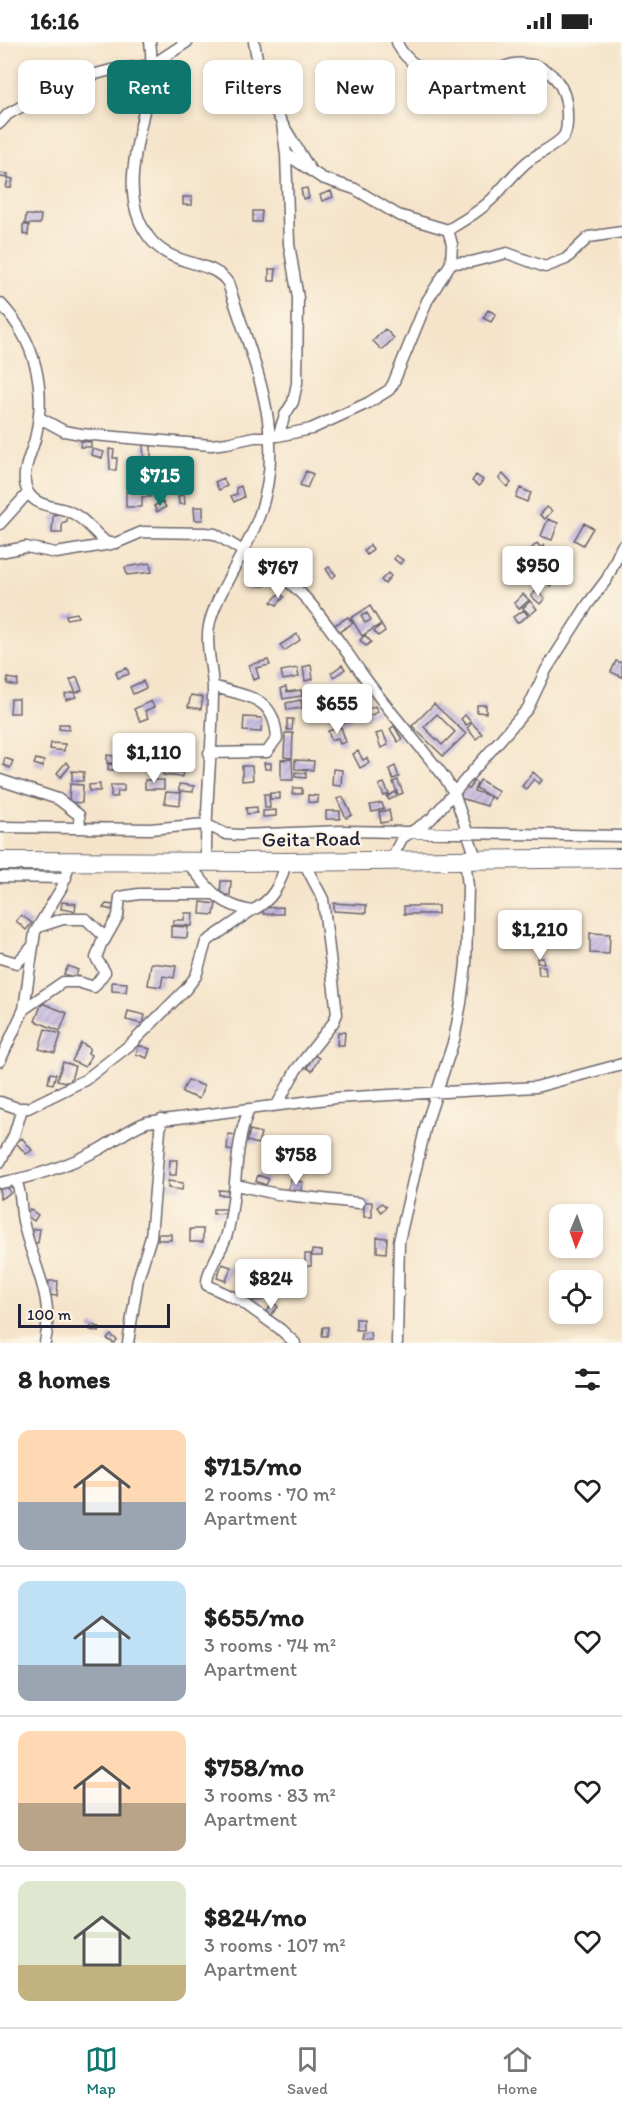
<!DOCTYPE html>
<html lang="en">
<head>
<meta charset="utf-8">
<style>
  body { margin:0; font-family:Itim,sans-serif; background:#f6f6f6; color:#222; height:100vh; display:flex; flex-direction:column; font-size:22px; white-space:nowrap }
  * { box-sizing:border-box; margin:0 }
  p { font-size:20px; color:#767676 }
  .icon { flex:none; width:33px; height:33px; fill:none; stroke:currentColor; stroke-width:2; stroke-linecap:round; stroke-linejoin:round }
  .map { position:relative; height:1301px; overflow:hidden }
  .side { display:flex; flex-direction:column; background:#fff; flex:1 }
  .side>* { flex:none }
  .hud { position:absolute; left:18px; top:18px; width:586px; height:54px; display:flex; gap:12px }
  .needle { width:39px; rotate:182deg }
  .fabs { position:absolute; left:549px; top:1162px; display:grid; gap:12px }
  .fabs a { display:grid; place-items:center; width:54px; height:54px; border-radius:12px; background:#fff; box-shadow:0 3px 9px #0003; font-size:30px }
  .scale { position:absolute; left:18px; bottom:15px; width:152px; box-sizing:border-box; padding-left:6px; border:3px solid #22223b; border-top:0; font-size:16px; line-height:21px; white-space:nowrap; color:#22223b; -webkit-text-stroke:4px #fcf5e5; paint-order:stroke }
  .price { position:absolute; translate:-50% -51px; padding:0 14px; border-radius:6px; background:#fff; color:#222; font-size:20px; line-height:39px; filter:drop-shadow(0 2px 3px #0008) }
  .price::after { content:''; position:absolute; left:50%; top:36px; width:18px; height:14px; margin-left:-9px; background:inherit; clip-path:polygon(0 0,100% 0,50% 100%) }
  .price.selected { background:#0f766e; color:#fff }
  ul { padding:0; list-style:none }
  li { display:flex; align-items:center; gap:18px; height:150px; padding:0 18px }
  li+li { border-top:2px solid #e0e0e0 }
  li span { display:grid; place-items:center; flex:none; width:168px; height:120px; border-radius:12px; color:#555 }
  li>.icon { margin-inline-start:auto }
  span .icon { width:72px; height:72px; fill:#fffc; stroke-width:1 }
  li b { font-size:26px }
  h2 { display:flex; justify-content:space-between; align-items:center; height:72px; padding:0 18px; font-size:26px }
  .chip { padding:0 21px; border-radius:12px; background:#fff; box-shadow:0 3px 9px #0003; font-size:21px; line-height:54px }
  .chip.selected { background:#0f766e; color:#fff }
  .status { display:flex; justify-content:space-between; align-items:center; height:42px; padding:0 30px; background:#fff; direction:ltr }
  .status svg { height:16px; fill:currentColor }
  .tab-bar { display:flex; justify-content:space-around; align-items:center; height:84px; border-top:2px solid #e0e0e0; background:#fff; font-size:16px; color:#767676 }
  .tab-bar a { display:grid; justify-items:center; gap:3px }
  .tab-bar .selected { color:#0f766e }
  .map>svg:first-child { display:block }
  .building { fill:url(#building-hatch); fill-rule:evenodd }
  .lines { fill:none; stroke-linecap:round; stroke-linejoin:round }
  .street-casing { stroke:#6c666d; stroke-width:13 }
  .highway-casing { stroke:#6c666d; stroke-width:20 }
  .street { stroke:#fff; stroke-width:10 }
  .highway { stroke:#fff; stroke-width:18 }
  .labels { text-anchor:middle; stroke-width:4.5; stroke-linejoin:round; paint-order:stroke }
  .street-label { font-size:21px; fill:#22223b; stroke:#fcf5e5 }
</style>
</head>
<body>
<div class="status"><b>16:16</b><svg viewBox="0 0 49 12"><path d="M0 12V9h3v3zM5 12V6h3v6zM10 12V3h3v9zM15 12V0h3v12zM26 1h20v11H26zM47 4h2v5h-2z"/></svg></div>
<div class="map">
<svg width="622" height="1301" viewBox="0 0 622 1301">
  <defs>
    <pattern id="building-hatch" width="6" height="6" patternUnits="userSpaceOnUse" patternTransform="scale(1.5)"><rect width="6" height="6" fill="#bfb3e1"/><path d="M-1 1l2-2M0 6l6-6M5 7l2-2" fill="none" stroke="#9b91b8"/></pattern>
  </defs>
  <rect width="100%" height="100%" fill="#fcf5e5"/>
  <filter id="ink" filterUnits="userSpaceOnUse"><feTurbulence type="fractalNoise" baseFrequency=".0167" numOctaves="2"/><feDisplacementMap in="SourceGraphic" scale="12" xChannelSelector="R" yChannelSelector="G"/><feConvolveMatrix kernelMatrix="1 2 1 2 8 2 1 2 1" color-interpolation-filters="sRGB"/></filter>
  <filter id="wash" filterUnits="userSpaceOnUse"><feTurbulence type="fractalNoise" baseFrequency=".008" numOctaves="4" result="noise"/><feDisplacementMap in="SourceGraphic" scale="24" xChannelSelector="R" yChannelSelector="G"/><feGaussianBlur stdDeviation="1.35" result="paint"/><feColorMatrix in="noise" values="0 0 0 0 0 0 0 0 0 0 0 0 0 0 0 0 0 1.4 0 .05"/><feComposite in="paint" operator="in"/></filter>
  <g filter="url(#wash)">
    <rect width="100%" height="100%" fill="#f5e4ca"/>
    <g id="blocks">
      <path class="building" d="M0,131L8,132V136L13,137L11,146H6L8,136L0,135Z
        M307,146L309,156L303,157L301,147Z
        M331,149L333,155L322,159L320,153Z
        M183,155H192V163H183Z
        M253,169H262L261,180H253Z
        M26,173H41L40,182H25Z
        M23,183H29L28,193L23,192Z
        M269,227H276L275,239H269Z
        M488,268L496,272L491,280L483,276Z
        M385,287L394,296L382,308L373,299Z
        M81,399L91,400V405H80Z
        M143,403H151V418H144Z
        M92,407L104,410L102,416L91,413Z
        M109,407L114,408L113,416H117L116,428H110Z
        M306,429L313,432L307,446L300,443Z
        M503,432L511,441L507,445L499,436Z
        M476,433L483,438L479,444L472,439Z
        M223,436L227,444L219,448L215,440Z
        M241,444L244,455L234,460L231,454L237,452L236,446Z
        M520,446L531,451L527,460L516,455Z
        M150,449V455H142V465H126V450Z
        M184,453L185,462H179L178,454Z
        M162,459L166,465L157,470L154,464Z
        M194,465H203V478H195Z
        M547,465L552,469L545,477L540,473Z
        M66,471L67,479L62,481V491H52L53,473Z
        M548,477L558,481L552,498L541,494Z
        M584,481L593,486L583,503L574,498Z
        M537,501L541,506L544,503L548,509L543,512L539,507L532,514L528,510Z
        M370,503L373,507L367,513L364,509Z
        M396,513L403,518L400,522L394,517Z
        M559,516L564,520L560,526L567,531L562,537L550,528Z
        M150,521L152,530L127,533L125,525Z
        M329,525L336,533L332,536L326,527Z
        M253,527H265V544L252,543Z
        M388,531L391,534L385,542L381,538Z
        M550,535L556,540L551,545L545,539Z
        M536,549L545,556L540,562L531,554Z
        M280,551L284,555L277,563L271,560Z
        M523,552L529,558L519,567L514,561Z
        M530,559L537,567L530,573L523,566Z
        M370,564L381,582L362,594L351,576ZM367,571L371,578L365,581L361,574Z
        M524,568L528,574L517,581L513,575Z
        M77,571L78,575L67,577L66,573Z
        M348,575L353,581L339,590L333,584Z
        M381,583L385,589L378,594L374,589Z
        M297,592L300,598L284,609L280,603Z
        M365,593L371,600L366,604L360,598Z
        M268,618L270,623L256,626L259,636L253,638L249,623Z
        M616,619L622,621V635L611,630Z
        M311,623L313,637L305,639L303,625Z
        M342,623L345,627L334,635L331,631Z
        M127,626L129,632L118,636L116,630Z
        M297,626L299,635L283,638L281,629Z
        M77,635L82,648L76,651L70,638Z
        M8,636L18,638L17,644L7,642Z
        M143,639L146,646L133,652L130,645Z
        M286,645L287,650L301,648L302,654L283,657L281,646Z
        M316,647V653H305V648Z
        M74,650L76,655L66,658L65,652Z
        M320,652L324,653V662H319Z
        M191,653L203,655L201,667L188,665Z
        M11,657H19V671H10Z
        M301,658L302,666L287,668L286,661Z
        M151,659L154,665L145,669L148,676L140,679L134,667Z
        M434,662L466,692L443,714L412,684ZM437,672L455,690L442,703L424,685Z
        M477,663H486V671L477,670Z
        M375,664L378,670L365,676L362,670Z
        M350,671L352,678L339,683L337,675Z
        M465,673L471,680L466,683L461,677Z
        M244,675L262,676L261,690L243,689Z
        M287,677H293L292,688H287Z
        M472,681L482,692L476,697L467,686Z
        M59,682H69V688L59,687Z
        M394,684L402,697L398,700L390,687Z
        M341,685L346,700L340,702L338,696L331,698L328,689Z
        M383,690L388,703L381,706L376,692Z
        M285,691H293L292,716L284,715Z
        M51,701L65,702L64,709L50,707Z
        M358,709L363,718L367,716L369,721L360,726L353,712Z
        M107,713L114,714V721H107Z
        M5,716L13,719L10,726L3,723Z
        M132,716L143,717L142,728L131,727Z
        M36,717L44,719L43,725L34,722Z
        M292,717L293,738H281V718Z
        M295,718L314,719L313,728L295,727Z
        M66,720L70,724L61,735L57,731Z
        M164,720L173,721L172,727L183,728L182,735L163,733Z
        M264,721H271V727H265Z
        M108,722L119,723V728H108Z
        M242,724H252L253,738L242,739Z
        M395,724L399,735L393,737L389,727Z
        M333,727L342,728L341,744L332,743Z
        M72,729L84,730L83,739H72Z
        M295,730L306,731V736L295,735Z
        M533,730L542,738L539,742L534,737L526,747L522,744Z
        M145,738H164V747H145Z
        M398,738L403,751L398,753L393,740Z
        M480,738L499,749L494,757L476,746Z
        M473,739L477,741L474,749L490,754L487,764L460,756L463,744L470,747Z
        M384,741L389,752L384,754L379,743Z
        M70,742L83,743L82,761L69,760Z
        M100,742V749H89V743Z
        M179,742L194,744L193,750L179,749Z
        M111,743H124V749H118L117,755H111Z
        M293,746H302V752H292Z
        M166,750L181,751L180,763L164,761Z
        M395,750L397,754L389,758L387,755Z
        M270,751H280V757H270Z
        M264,752H269L270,766H265Z
        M308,753L318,754V761L308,760Z
        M343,755L352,773L346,776L337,757Z
        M382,761L384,767L372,770L370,763Z
        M257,765V771L247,772L246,766Z
        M276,768V774L263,775V769Z
        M389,768L391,779L381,781L379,770Z
        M326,769H340V777H326Z
        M221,839H231L230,853H220Z
        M62,860L76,862L75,869L61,867Z
        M201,860L216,862L214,873L200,872Z
        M334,861L366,863V871L334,869Z
        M106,862L114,863L113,868L103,866Z
        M404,864H438V872H404Z
        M283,865V872H263V866Z
        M185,871H193L192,884L173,883L174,878H184Z
        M21,873L32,881L26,888L16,879Z
        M171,884L188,885L187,896L171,895Z
        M590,891L610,892L609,912L590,911Z
        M537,916H543L544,921H537Z
        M151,921L176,924L174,936L163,934L161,945L148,943Z
        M68,924L78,928L75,936L64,932Z
        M538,924H545L546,933H539Z
        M112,940L127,941L126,950L112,949Z
        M42,961L67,971L60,989L35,979Z
        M128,969L145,973L143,982L126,978Z
        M45,987L61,992L55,1011L39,1007Z
        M338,990H345L344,1003H337Z
        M81,1001L90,1006L88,1011L91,1013L85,1025L72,1019Z
        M139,1003L150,1007L147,1016L136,1012Z
        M314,1013L319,1016L312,1029L307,1026Z
        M63,1020L75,1024L70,1041L57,1038Z
        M50,1031L56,1032L53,1042L48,1041Z
        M188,1038L204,1044L199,1057L182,1050Z
        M250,1088L261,1091L258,1102L247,1099Z
        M228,1092L236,1093L235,1109L227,1108Z
        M22,1096L32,1108L26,1112L16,1101Z
        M170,1118H177L176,1133H169Z
        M258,1133L269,1137L266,1143L256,1139Z
        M291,1137L303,1140L300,1152L288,1149Z
        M168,1139L183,1141L182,1148L168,1146Z
        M5,1141L11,1151L0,1157V1144Z
        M219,1148L232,1149V1153H219Z
        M364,1160H372V1175H364Z
        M382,1161L386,1165L381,1170L377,1165Z
        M30,1167L38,1173L34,1179L26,1173Z
        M213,1167H227V1171L213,1172Z
        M33,1187H40L38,1201L32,1200Z
        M190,1187H203V1200H190Z
        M158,1192H171V1198H158Z
        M377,1195L387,1196L386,1211L377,1210Z
        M312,1208L322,1209V1214H312Z
        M305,1212H311V1224H305Z
        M222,1222L231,1225L226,1239L217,1236Z
        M270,1227H276L275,1239H263V1234H270Z
        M49,1239H58L57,1254L48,1253Z
        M263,1253V1258L250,1259V1254Z
        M274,1261L278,1265L269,1275L265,1271Z
        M356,1277H363V1288H356Z
        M91,1283L100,1285L99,1290L90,1288Z
        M323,1285H328L327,1294H322Z
        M370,1290L371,1298H361V1291Z
        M111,1293L117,1298L114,1301L107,1297Z"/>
    </g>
  </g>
  <g filter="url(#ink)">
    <use href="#blocks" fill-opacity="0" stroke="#6c666d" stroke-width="1.5"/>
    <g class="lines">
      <g class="street-casing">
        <path id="street" d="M150,0C160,59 108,139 148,194C171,227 212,216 228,241C254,323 291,396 256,482C245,511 214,556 209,584C205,605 213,627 213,648C213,705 205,762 206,820
          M254,0L262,43L282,81L286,112L289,202L298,256L297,341L293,360L285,373L278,394
          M397,0C403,20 443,43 462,45C480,46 497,18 525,22C553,25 567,45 567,72C567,79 568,87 564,94C555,105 538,111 527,120C515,130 506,142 496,153C482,168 464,178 448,188
          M0,81L8,72L66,40L111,28L152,23L187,0
          M283,83L311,129
          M451,221L471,220L507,211L545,225L566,217L589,195L622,190
          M0,261C36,299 47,347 35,397C31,413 19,433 28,450C36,465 55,464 68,469C84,475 94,491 107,501H116L142,490L205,491L215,492L243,509
          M40,376L64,389L81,392L211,403L227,401L254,395L278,394L311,387L368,361L389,348L393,342L427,259L451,221L452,202L448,188L398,173L355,147L322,136L286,112
          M0,482L28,451
          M0,510L26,505L56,511L111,502
          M241,514C302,532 330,589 365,636C390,671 419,702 445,736L454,751L476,816
          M209,711L267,710L277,696C274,653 248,656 213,644
          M0,738L58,757L79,773L80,785
          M0,785L150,787L205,782L226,792L239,793L343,789L622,794
          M391,818L402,796L431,777L528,666L546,628L588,562L607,537L622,504
          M187,820C209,846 215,861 251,869C273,859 281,841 286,820
          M0,835L66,836
          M104,899L118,874L120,855L139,852H211
          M0,916L17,921L31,906
          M24,967L63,940H78L94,945L105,930L96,916L104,894L86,877H63L38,885
          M0,1019L24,967L35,890L62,845L70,820
          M0,1060L17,1066H28L85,1038L131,1002L186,947L196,934L206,900L251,869
          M277,1063L296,1028L333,981L337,972L323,857L303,819
          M249,1068C233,1104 238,1152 227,1192C223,1208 206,1227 207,1243L241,1259L280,1287L295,1301
          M0,1120L14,1093L22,1067
          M16,1138C22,1152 20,1164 23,1179C32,1223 55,1252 45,1301
          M0,1141C33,1135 69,1123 98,1108C115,1099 129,1086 147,1080L335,1056L536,1045L622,1022
          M236,1143L277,1152L359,1161
          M128,1301L138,1237L151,1195L161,1077
          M397,1301L399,1199L426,1083L454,998L461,961L466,922L468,845L465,816"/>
      </g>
      <g class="highway-casing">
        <path id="highway" d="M0,819L286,820L622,816"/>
      </g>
      <use href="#street" class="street"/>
      <use href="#highway" class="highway"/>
    </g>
  </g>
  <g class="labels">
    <g class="street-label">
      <text transform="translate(311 797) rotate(-1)" y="7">Geita Road</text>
    </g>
  </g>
</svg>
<div class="fabs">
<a><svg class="needle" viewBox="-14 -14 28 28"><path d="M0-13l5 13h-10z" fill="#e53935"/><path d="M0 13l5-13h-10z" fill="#767676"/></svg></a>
<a><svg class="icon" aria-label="locate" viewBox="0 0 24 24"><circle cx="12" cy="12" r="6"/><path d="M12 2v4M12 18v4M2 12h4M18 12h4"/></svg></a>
</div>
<div class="scale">100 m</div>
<b class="price selected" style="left:160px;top:465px">$715</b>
<b class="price" style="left:538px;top:555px">$950</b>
<b class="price" style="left:278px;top:557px">$767</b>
<b class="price" style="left:337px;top:693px">$655</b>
<b class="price" style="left:154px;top:742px">$1,110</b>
<b class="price" style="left:540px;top:919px">$1,210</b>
<b class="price" style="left:296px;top:1144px">$758</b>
<b class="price" style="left:271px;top:1268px">$824</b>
<div class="hud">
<a class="chip">Buy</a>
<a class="chip selected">Rent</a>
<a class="chip">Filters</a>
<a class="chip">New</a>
<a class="chip">Apartment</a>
</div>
</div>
<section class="side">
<h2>8 homes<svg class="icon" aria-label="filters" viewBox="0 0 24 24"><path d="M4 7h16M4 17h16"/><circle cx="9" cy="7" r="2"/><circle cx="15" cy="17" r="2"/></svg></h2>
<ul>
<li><span style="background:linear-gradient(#ffd9b3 60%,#9aa5b1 0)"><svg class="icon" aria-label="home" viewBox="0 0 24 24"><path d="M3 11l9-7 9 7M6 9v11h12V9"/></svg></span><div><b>$715/mo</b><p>2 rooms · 70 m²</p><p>Apartment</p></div><svg class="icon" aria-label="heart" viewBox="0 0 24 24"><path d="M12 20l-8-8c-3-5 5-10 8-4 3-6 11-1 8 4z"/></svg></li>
<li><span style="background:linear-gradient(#bfe0f5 70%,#9aa5b1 0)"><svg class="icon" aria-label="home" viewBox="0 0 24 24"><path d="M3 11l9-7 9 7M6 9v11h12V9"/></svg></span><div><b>$655/mo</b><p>3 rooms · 74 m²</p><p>Apartment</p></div><svg class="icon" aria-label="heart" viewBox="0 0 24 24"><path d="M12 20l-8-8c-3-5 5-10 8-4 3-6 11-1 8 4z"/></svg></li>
<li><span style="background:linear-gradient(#ffd9b3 60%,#b9a48a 0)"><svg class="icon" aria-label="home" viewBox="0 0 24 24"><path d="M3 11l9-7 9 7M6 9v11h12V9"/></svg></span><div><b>$758/mo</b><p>3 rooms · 83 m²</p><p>Apartment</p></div><svg class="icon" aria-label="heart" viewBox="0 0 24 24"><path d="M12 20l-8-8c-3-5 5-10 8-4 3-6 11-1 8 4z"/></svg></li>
<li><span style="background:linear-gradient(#dfe7d0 70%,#c2b280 0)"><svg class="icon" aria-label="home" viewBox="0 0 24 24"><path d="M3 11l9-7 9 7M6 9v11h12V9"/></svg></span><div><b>$824/mo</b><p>3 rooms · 107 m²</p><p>Apartment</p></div><svg class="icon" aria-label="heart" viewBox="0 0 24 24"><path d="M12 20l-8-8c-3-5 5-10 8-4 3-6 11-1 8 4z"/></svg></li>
</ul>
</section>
<nav class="tab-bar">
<a class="selected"><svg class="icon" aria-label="map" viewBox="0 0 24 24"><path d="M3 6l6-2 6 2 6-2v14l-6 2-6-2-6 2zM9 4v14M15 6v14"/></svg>Map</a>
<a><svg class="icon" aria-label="saved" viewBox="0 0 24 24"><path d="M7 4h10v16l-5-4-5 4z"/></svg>Saved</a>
<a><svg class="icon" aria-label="home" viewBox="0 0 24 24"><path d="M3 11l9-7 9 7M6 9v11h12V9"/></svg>Home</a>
</nav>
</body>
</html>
